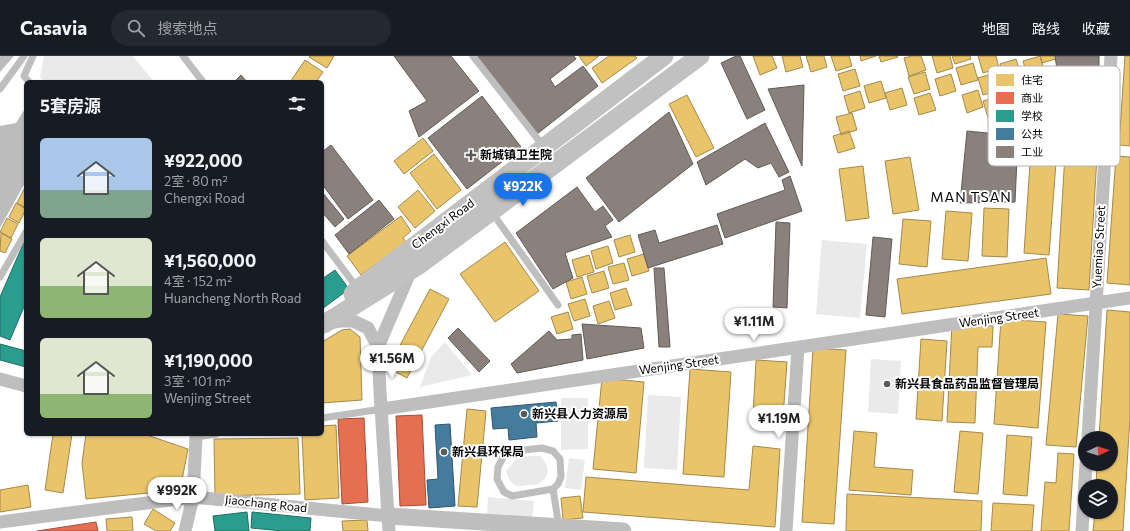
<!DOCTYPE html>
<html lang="zh">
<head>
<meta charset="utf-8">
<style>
  body { margin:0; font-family:Commissioner,"Noto Sans SC",sans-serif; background:#242831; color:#f1f3f6; height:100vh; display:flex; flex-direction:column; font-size:15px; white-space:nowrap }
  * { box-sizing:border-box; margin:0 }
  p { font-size:13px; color:#9ea1a6 }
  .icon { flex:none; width:22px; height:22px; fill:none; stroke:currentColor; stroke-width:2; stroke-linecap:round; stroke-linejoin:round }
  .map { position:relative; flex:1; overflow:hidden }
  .sheet { position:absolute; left:24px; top:24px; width:300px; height:356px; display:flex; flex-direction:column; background:#171b24; border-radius:6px; box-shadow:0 1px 3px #0004 }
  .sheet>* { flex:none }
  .needle { width:26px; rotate:86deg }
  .buttons { position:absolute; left:1078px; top:375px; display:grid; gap:8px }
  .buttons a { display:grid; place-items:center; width:40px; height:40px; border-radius:50%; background:#171b24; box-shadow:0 1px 3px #0004; font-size:20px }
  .price { position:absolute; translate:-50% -34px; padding:0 9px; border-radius:14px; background:#fff; color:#222; font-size:13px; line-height:26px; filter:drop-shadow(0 1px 2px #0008) }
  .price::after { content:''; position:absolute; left:50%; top:24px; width:12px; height:9px; margin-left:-6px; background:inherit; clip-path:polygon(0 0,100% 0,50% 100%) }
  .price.on { background:#1a73e8; color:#fff }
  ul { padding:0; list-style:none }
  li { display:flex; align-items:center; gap:12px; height:100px; padding:0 16px }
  li span { display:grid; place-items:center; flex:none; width:112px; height:80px; border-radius:6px; color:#555 }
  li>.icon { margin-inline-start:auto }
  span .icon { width:48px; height:48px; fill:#fffc; stroke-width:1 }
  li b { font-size:17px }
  h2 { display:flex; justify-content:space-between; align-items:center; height:48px; padding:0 16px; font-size:17px }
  header { display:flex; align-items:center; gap:24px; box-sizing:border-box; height:56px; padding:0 20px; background:#171b24; border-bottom:1px solid #363941 }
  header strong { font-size:19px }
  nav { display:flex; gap:22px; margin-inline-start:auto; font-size:14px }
  .search { width:280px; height:36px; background:#242831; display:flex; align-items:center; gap:10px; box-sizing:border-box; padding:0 14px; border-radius:22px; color:#9ea1a6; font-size:15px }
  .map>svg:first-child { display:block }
  .green { fill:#eaeaea }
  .water { fill:#bcbcbc }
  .homes { fill:#e9c46a; stroke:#a3894a }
  .shops { fill:#e76f51; stroke:#a24e39 }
  .schools { fill:#2a9d8f; stroke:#1d6e64 }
  .public { fill:#457b9d; stroke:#30566e }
  .industry { fill:#8a817c; stroke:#615a57 }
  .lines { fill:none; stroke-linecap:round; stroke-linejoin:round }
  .service { stroke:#bebebe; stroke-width:7 }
  .minor { stroke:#bebebe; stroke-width:13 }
  .tertiary { stroke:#bebebe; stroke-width:17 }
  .secondary { stroke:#c1c1c1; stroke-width:19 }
  .poi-dot { fill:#595959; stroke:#fff; stroke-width:1.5 }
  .labels { text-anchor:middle; stroke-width:4; stroke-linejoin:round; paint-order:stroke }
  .poi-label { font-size:12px; font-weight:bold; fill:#000; stroke:#fff; text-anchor:start }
  .street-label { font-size:12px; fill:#000; stroke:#fff }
  .quarter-label { font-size:14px; letter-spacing:1px; fill:#000; stroke:#fff }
  .key { fill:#fff; stroke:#b2b2b2; stroke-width:1 }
  .key-label { font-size:11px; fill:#000 }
</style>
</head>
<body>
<header>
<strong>Casavia</strong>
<div class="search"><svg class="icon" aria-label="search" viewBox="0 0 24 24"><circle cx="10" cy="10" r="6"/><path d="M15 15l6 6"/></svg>搜索地点</div>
<nav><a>地图</a><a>路线</a><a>收藏</a></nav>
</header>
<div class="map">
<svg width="1130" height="475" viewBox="0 0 1130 475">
  <rect width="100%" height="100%" fill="#fff"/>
  <path class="green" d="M44,0H133L154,26H45L40,21Z
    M822,184L867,188L860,262L816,258Z
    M445,286L472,319L420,331L431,301Z
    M871,303L901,305L898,358L868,356Z
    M648,339L681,341L677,414L644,412Z
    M561,342H588V393L561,394Z
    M528,400H540C549,408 551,420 540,427C537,429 531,429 527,429C523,430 518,431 514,429C510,425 507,420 506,415L516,403Z
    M569,402L585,404L581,434L565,432Z
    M488,441L534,445L532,464L487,460Z"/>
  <path class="water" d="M0,0H14L0,16Z
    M26,51V125L0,172V70L16,67Z"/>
  <path class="homes" d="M310,0H334L327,12L309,1Z
    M579,0H599L586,10Z
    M609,0H635L637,2L602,27L592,12Z
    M753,0H772L777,12L760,19Z
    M782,0H800L803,11L786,16Z
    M806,0H824L827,11L811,16Z
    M831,0H849L852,10L836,15Z
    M860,0H876L861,5Z
    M879,0H897L898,1L881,6Z
    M912,0H921L926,14L909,20L904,2Z
    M932,0H950L953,12L937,17Z
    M952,0H970L971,3L955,8Z
    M978,0H996L999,12L983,17Z
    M1040,0H1058L1059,2L1042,7Z
    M1040,0L1045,17L1028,22L1023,5Z
    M1125,0H1130V90L1119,89Z
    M1016,3L1021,20L1005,25L1000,8Z
    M305,4L323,16L316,26H290Z
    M973,7L978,24L961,29L956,12Z
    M855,13L860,30L843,35L838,18Z
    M925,16L930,33L914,38L908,21Z
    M995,17L1000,34L983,39L978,22Z
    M951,18L956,35L940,40L935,23Z
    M881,25L886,42L869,47L864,30Z
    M902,32L907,49L890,54L885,37Z
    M978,34L983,51L967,57L962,39Z
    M860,35L865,52L849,57L844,40Z
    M930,37L936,54L919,59L914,42Z
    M687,39L714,92L696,101L669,48Z
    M1000,40L1005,57L988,62L983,45Z
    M852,57L857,74L841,79L836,61Z
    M849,75L855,92L838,97L833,80Z
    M423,82L433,95L404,118L394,105Z
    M1031,92L1057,93L1049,199L1024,197Z
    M434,98L461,134L437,153L410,117Z
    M1065,98L1097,100L1089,234L1057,232Z
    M1116,100L1130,101V229L1107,227Z
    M910,101L919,154L893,158L885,105Z
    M863,110L869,162L846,165L839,113Z
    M24,133L26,134V152L17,147Z
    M418,134L435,155L415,172L398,151Z
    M16,147L26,153L19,167L9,161Z
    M984,152L1009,153L1007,201L982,200Z
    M946,155L972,157L968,205L942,203Z
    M401,160L411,175L403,182L406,186L361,219L347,200Z
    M7,162L18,168L11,182L0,176Z
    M903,163L931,165L927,211L899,208Z
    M1,177L12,183L5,197L0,195Z
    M630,179L635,196L619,201L614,184Z
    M505,186L539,235L495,266L460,218Z
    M608,190L613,207L596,213L591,195Z
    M644,198L649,215L632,220L627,203Z
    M589,199L594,216L577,221L572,204Z
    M1046,202L1051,238L902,258L897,223Z
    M624,207L629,224L613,228L608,211Z
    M604,215L609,232L592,237L587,220Z
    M582,221L587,238L571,243L566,226Z
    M626,232L632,249L615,254L610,237Z
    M430,233L449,243L407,322L388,312Z
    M585,243L590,260L574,265L568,248Z
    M609,245L615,262L598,268L593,250Z
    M1107,254L1130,256V361L1123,475H1093L1095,456H1111V430H1096L1097,408H1111V382H1099Z
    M568,256L573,273L557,278L551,261Z
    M1058,258L1088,260L1076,391L1046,389Z
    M1001,263L1046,266L1038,372L994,368Z
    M952,268L993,270L992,291H978L975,367L947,366Z
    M350,273L360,281L362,344L322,347V286L342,274Z
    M921,283L947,285L942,365L916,363Z
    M813,292L846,294L834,468L802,466Z
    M756,304L787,306L783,361L753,359Z
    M690,313L731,316L724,421L683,418Z
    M602,322L644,326L636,417L593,413Z
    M467,353L486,355L477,451L458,450Z
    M336,369L339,442L305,444L302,378H322V370Z
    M854,375L877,377L874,411L913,414L911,439L849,434Z
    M960,375L983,377L978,438L954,436Z
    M53,378H72L63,437L45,434Z
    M86,378H144L188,393L180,434L86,443L82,407Z
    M1007,379L1032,381L1027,440L1003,438Z
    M298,382L300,438L215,440L214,383Z
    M753,390L780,393L775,471L583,456L586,421L749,434Z
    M1058,397L1074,398L1069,475H1041L1045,426L1056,427Z
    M28,429L31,451L0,456V434Z
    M847,438L982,445L981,475H846Z
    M580,440L583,462L563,464L561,442Z
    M993,447L1034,449L1032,475H991Z
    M153,453L175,467L170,475H156L144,468Z
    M132,461L133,475H107L106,463Z
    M367,464L368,475H343L342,465Z"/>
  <path class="shops" d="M422,359L426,449L400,450L396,360Z
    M364,362L368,446L342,448L338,363Z
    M96,466L98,475H37Z"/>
  <path class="schools" d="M24,186L26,187V246L10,284L0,280V241Z
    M335,214L349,233L322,253V223Z
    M0,288L26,295V311L0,304Z
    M247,456L249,475H215L213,460Z
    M252,456L311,462L310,475H283L251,472Z"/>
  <path class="public" d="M556,346L558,365L536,367L537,381L509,384L508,372L493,373L491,352Z
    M450,368L455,450L429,452L427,424L438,423L435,369Z"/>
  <path class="industry" d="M394,0H451L479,35L419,81L409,55L427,45Z
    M477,0H574L576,3L550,23L555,31L583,10L598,30L537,78Z
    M736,0H740L765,54L747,63L721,7Z
    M1055,0H1099V21L1058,20Z
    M241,19L247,26H234Z
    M804,29L802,110L768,33Z
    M482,40L521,91L467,133L428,82Z
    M669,56L693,108L619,166L586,122Z
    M765,67L789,116L779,121L771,107L758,112L745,103L706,129L697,106Z
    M967,75L1018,80L1015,146L960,147Z
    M331,89L373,144L348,163L322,128V96Z
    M790,120L802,155L725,182L717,158L785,134L782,124Z
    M577,131L595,156L603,150L613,164L605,170L612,181L565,197L573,222L553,233L516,177Z
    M322,136L344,163L335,171L322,156Z
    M379,144L394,163L349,198L335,179Z
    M776,166L790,167L787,252L773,251Z
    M717,169L723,188L648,212L638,179L655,174L659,187Z
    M873,181L892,183L885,261L866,259Z
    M654,212H664L670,291H659Z
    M582,268L641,272L644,292L587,303Z
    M458,272L490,305L479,316L448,282Z
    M549,275L557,284L572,283V279L581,278L583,304L517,317L511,308Z"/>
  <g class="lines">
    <path class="service" d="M183,0L203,26
      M473,0L544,91
      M29,26L24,20L33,0
      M0,33L24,0
      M491,155L558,249
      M322,185L358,233
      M0,221L26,176
      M322,362L382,353
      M196,381L216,378
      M542,392L553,395L560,403L561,421L558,428L553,433L512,440L504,436L497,423L498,411L506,396Z
      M553,433L559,471"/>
    <path class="minor" d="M329,267L340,265H353L368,272L378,291
      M0,323L26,330
      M382,353L1130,242
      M1088,382L1111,0
      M0,466L193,441L389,460
      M185,475L193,441L196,381L197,378
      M389,475L380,336L378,291L411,214
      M786,475L798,292
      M1082,475L1086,408"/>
    <path class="tertiary" d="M389,460L623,475"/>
    <path class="secondary" d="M353,238L358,233L664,0
      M324,268L419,209L700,0"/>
  </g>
  <g class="poi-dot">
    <path d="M469 93h4v4h4v4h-4v4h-4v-4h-4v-4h4z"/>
    <circle cx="887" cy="328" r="4"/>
    <circle cx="524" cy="358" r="4"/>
    <circle cx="444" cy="396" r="4"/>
  </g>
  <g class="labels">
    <g class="poi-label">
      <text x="480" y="103">新城镇卫生院</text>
      <text x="895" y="332">新兴县食品药品监督管理局</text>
      <text x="532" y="362">新兴县人力资源局</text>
      <text x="452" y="400">新兴县环保局</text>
    </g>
    <g class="street-label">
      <text transform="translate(443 168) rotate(-37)" y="4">Chengxi Road</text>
      <text transform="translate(1099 191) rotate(-87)" y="4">Yuemiao Street</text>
      <text transform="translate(999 262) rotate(-8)" y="4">Wenjing Street</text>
      <text transform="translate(679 309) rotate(-8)" y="4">Wenjing Street</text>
      <text transform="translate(266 448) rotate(6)" y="4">Jiaochang Road</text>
    </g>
    <g class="quarter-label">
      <text x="971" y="146">MAN TSAN</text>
    </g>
  </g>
  <rect x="988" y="10" width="132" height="100" rx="6" class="key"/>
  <rect x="996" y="18" width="18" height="12" fill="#e9c46a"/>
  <rect x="996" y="36" width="18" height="12" fill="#e76f51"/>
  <rect x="996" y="54" width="18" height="12" fill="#2a9d8f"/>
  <rect x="996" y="72" width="18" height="12" fill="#457b9d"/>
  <rect x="996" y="90" width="18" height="12" fill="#8a817c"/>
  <g class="key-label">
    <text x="1021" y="28">住宅</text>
    <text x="1021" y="46">商业</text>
    <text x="1021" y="64">学校</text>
    <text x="1021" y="82">公共</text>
    <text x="1021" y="100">工业</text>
  </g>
</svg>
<div class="buttons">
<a><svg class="needle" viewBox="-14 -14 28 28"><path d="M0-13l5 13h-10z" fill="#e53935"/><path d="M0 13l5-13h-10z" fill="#9ea1a6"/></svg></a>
<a><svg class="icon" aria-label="layers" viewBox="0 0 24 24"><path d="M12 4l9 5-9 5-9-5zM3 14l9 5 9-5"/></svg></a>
</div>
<b class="price on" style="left:523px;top:151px">¥922K</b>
<b class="price" style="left:754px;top:286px">¥1.11M</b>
<b class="price" style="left:392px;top:323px">¥1.56M</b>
<b class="price" style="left:779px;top:383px">¥1.19M</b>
<b class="price" style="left:177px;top:455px">¥992K</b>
<section class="sheet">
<h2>5套房源<svg class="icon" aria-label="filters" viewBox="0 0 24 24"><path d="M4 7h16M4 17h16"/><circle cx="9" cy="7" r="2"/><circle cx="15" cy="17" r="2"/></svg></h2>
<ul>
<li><span style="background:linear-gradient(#a9c7e8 65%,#7fa58c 0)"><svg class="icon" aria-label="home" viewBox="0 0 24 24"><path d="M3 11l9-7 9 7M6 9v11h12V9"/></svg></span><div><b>¥922,000</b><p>2室 · 80 m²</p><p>Chengxi Road</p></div></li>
<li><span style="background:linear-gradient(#dfe7d0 60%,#8fb573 0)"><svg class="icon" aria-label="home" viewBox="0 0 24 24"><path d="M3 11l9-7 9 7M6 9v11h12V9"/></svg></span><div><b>¥1,560,000</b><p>4室 · 152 m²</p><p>Huancheng North Road</p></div></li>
<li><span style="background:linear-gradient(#dfe7d0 70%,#8fb573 0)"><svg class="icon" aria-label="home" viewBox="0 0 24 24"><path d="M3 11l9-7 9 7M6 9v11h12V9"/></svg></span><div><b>¥1,190,000</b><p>3室 · 101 m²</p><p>Wenjing Street</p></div></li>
</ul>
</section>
</div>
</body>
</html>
